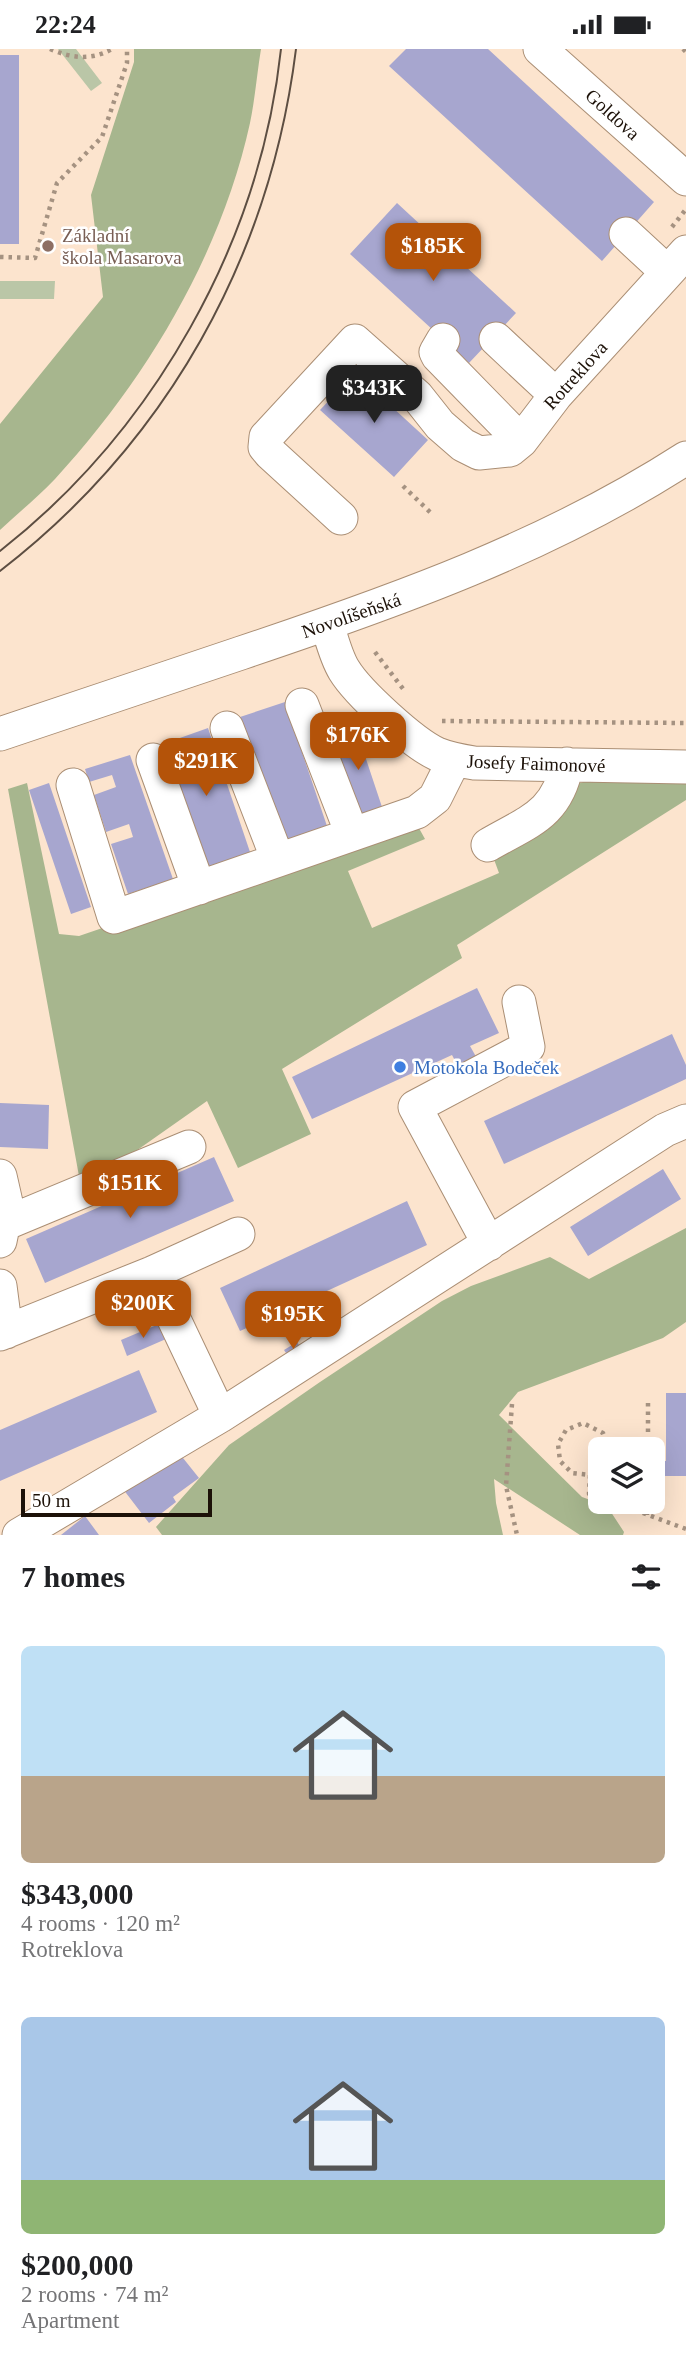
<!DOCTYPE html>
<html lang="en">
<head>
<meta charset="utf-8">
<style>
  body { margin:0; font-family:Georgia,serif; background:#f6f6f6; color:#202124; height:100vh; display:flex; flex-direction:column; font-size:26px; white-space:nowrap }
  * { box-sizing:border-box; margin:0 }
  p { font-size:23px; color:#757577 }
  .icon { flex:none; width:38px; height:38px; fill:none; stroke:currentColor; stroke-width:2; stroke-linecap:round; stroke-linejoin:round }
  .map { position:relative; height:1486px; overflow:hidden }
  .drawer { display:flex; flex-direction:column; background:#fff; flex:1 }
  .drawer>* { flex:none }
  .controls { position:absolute; left:588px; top:1388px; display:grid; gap:14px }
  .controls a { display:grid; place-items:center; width:77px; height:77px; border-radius:10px; background:#fff; box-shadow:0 7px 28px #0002; font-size:35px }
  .scale { position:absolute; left:21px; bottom:18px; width:191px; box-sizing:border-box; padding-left:7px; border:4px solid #1c1108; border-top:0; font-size:19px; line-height:24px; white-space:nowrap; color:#1c1108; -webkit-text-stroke:5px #fff; paint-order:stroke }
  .price { position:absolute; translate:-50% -60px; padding:0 16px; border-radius:14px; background:#b45309; color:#fff; font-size:23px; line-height:46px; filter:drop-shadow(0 2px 4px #0008) }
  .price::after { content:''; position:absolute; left:50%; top:42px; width:21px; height:16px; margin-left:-10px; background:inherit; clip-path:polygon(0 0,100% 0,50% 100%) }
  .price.on { background:#222; color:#fff }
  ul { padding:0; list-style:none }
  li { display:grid; align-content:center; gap:14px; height:371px; padding:0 21px }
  li span { display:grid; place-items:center; height:217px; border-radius:10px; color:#555 }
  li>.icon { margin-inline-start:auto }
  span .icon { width:126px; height:126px; fill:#fffc; stroke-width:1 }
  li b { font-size:30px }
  h2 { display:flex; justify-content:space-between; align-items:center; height:84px; padding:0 21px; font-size:30px }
  .status { display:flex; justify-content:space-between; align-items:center; height:49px; padding:0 35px; background:#fff; direction:ltr }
  .status svg { height:19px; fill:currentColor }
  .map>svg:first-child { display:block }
  .green { fill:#bac6a7 }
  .forest { fill:#a7b68e }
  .building { fill:#a7a6cf }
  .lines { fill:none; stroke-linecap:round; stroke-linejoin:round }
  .minor-casing { stroke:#aa8e74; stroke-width:35 }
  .path { stroke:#a59281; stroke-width:4.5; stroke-dasharray:3.5 5; stroke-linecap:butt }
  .minor { stroke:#fff; stroke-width:33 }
  .tram { stroke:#5d4e42; stroke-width:2 }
  .education-dot { fill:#8d6e63; stroke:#fff; stroke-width:2.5 }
  .shop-dot { fill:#3f7fe0; stroke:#fff; stroke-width:2.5 }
  .labels { text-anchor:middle; stroke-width:5; stroke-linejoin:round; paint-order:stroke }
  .street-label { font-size:19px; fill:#1c1108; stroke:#fff }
  .education-label { font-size:19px; fill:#785e54; stroke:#fff; text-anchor:start }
  .shop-label { font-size:19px; fill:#366cbe; stroke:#fff; text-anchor:start }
</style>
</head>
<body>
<div class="status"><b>22:24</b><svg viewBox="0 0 49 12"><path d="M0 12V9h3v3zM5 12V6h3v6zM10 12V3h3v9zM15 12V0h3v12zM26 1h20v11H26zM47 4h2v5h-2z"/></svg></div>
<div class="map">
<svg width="686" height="1486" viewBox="0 0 686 1486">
  <rect width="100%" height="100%" fill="#fce4ce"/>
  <path class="green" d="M58,0H76L102,34L91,42Z
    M0,232H55L54,250H0Z"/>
  <path class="forest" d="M134,0H261C257,24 255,50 250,74C221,206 146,331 55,430C38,448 18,464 0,481V375L103,248L91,146L134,13Z
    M686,729V751L457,896L462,909L282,1020L311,1085L238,1119L207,1052L116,1116L79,1127L8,740L27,734L59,885L79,887L415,772L425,790L348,822L372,879L499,824L492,805L573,737L588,731Z
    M686,1179V1273L663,1289L518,1343L499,1366L582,1448L607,1457L624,1483L623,1486H580L494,1430L496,1454L503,1486H162L156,1478L229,1396L320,1333L442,1252L471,1237L550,1208L589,1230Z"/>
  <path class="building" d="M406,0H488L654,153L602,212L389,17Z
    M0,6H19V195H0Z
    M397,154L516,264L469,314L350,205Z
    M355,324L428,391L394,428L320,361Z
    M285,653L327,777L282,792L240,668Z
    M208,679L250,803L205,819L163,695Z
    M356,680L382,758L360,766L333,687Z
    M130,706L173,830L128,845L111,795L133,788L129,775L106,783L94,746L116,738L112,726L89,733L85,720Z
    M49,734L91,858L71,865L29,741Z
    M477,939L499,984L470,997L479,1013L460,1021L452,1006L312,1070L292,1028Z
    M672,985L686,1016V1030L504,1115L484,1072Z
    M0,1054L49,1056L48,1100L0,1098Z
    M214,1108L234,1152L45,1234L26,1190Z
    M663,1120L681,1150L588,1207L570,1178Z
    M407,1152L427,1196L240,1282L220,1239Z
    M159,1275L166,1290L127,1307L121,1291Z
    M297,1293L303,1302L290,1310L284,1301Z
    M139,1321L157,1363L0,1432V1381Z
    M666,1344H686V1427H662V1412H666Z
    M179,1404L199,1429L173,1448L176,1453L149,1474L123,1440Z
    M85,1467L99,1486H61Z"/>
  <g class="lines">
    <g class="minor-casing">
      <path id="minor" d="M540,0L686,130
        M626,185L667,223
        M496,290L556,346
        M443,291L436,303L438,307L521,392
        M341,469L270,404L265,398L266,388L355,292L417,347L440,376L463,396L479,404L510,401L521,392L556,346L686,203
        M327,575C332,591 336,608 344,621C358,644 413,694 437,705C449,710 461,712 474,714L686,718
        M302,656L352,785
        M227,679L278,811
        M0,685C80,658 161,631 241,604C396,552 548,498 686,409
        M153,711L199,839
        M73,736L114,868L417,763L435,749L454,711
        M488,796C529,772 557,766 567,715
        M0,1127L7,1158L0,1192
        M4,1175L189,1098
        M489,1195L415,1058L528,998L519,953
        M152,1224L220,1367
        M0,1237L6,1283
        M0,1285L152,1224L238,1185
        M19,1486L220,1367L665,1081L686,1072"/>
    </g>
    <path class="path" d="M50,0C71,9 91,12 112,0
      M683,0L686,3
      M672,178L686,160
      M0,208L35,209L57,134L102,88L127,14V0
      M403,437L432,465
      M375,603L404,641
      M442,672L686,674
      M512,1355L506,1437L517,1486
      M648,1400V1351
      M600,1419L590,1426L572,1424L560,1412L558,1395L566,1381L583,1374L603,1384L609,1400
      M590,1426L589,1445L600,1449
      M611,1452L686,1480
      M647,1466V1452"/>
    <use href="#minor" class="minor"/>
    <path class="tram" d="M0,502C153,382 260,195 281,0
      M0,522C167,393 270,209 296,0"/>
  </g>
  <circle class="education-dot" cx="48" cy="197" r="7"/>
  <circle class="shop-dot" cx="400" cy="1018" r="7"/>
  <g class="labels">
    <g class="street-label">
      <text transform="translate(613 65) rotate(42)" y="7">Goldova</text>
      <text transform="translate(575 326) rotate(-48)" y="7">Rotreklova</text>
      <text transform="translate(351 566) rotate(-19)" y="7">Novolíšeňská</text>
      <text transform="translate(536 714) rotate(2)" y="7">Josefy Faimonové</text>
    </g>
    <g class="education-label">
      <text x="62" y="193">Základní<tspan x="62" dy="22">škola Masarova</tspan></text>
    </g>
    <g class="shop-label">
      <text x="414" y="1025">Motokola Bodeček</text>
    </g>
  </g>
</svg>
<div class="controls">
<a><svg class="icon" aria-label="layers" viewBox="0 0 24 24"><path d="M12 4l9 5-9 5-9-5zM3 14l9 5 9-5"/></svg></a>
</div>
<div class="scale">50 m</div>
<b class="price" style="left:433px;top:234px">$185K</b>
<b class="price on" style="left:374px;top:376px">$343K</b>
<b class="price" style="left:358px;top:723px">$176K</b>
<b class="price" style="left:206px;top:749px">$291K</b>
<b class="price" style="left:130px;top:1171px">$151K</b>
<b class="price" style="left:143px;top:1291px">$200K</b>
<b class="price" style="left:293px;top:1302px">$195K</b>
</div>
<section class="drawer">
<h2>7 homes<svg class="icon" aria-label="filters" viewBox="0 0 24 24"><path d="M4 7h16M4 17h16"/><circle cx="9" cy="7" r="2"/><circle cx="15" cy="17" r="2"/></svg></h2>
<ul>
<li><span style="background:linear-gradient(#bfe0f5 60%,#b9a48a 0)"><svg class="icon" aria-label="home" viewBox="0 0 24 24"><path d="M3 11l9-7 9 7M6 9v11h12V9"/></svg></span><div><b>$343,000</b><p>4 rooms · 120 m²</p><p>Rotreklova</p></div></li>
<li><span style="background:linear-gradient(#a9c7e8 75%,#8fb573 0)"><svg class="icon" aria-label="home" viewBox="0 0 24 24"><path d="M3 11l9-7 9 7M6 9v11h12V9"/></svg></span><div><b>$200,000</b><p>2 rooms · 74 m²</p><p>Apartment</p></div></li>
</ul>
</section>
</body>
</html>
